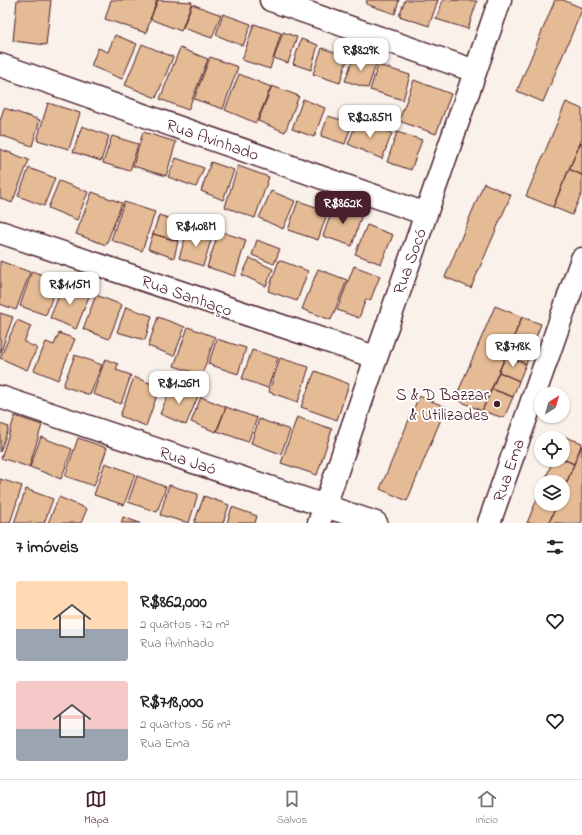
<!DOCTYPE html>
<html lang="pt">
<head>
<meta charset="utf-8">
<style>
  body { margin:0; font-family:"Indie Flower",sans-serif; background:#f2f2f2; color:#222; height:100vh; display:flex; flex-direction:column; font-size:15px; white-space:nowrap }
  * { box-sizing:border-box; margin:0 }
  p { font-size:13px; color:#767676 }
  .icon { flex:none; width:22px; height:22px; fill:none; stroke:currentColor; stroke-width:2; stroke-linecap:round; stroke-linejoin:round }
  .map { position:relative; height:523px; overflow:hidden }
  .panel { display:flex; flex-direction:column; background:#fff; flex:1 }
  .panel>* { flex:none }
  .needle { width:26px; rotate:37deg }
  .fabs { position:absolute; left:534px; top:387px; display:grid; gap:8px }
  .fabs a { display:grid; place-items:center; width:36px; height:36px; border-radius:50%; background:#fff; box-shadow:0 1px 3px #0004; font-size:20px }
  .price { position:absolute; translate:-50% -34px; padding:0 9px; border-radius:8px; background:#fff; color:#222; font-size:13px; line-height:26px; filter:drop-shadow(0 1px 2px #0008) }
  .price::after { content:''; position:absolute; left:50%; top:24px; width:12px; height:9px; margin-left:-6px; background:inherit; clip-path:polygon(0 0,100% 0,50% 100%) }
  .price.current { background:#4a1f2b; color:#fff }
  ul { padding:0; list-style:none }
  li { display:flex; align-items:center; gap:12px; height:100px; padding:0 16px }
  li span { display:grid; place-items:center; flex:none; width:112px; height:80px; border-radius:4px; color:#555 }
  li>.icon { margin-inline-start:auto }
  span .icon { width:48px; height:48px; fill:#fffc; stroke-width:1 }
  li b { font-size:17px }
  h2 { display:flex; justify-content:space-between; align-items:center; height:48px; padding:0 16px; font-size:17px }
  .tab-bar { display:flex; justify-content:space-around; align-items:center; height:56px; border-top:1px solid #e0e0e0; background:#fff; font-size:11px; color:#767676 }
  .tab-bar a { display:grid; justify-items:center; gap:2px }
  .tab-bar .current { color:#4a1f2b }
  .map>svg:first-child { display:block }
  .building { fill:#e4bb94; stroke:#4a1f2b }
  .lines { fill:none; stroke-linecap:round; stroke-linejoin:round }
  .minor-casing { stroke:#4a1f2b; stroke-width:25 }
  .tertiary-casing { stroke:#4a1f2b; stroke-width:25 }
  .minor { stroke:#fff; stroke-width:22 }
  .tertiary { stroke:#fff; stroke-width:22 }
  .poi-dot { fill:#4a1f2b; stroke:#fff; stroke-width:1.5 }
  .labels { text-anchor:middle; stroke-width:4; stroke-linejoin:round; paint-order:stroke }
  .street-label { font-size:17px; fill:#4a1f2b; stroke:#fff }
  .poi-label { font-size:17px; fill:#4a1f2b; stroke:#fff; text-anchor:end }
</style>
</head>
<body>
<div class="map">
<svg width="582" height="523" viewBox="0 0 582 523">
  <rect width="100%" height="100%" fill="#faf1ea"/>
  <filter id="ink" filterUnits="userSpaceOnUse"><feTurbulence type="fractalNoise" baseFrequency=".025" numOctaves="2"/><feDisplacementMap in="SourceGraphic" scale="8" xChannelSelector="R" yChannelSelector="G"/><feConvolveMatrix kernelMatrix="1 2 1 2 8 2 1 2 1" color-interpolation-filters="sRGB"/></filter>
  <g filter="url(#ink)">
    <path class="building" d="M17,0H51L46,45L13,41Z
      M111,0H157L146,33L105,19Z
      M158,0L192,2L181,31L150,19Z
      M367,0H399L395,14L366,4Z
      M405,0H438L429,26L399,16Z
      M443,0L477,1L468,29L436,19Z
      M555,0H563L582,8V10L543,102L517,91Z
      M192,4L221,15L212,38L183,28Z
      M223,14L251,24L243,46L216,35Z
      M254,24L281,33L270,69L242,60Z
      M283,32L297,37L288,63L274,58Z
      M115,35L137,44L122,79L91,66L98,48L108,52Z
      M301,39L318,45L311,70L293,64Z
      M142,44L173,57L156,98L125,85Z
      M180,48L208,59L188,110L160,99Z
      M322,48L348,57L340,83L313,74Z
      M354,56L376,64L368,88L345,81Z
      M210,57L238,67L223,109L194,99Z
      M378,65L410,75L403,100L370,90Z
      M239,74L271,87L256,123L225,110Z
      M414,80L451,94L436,134L399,121Z
      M272,86L299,96L285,132L258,121Z
      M303,99L325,108L314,137L292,129Z
      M566,102L582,109V139L553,207L526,196Z
      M48,103L80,113L69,149L37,140Z
      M4,108L40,120L32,146L0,135V121Z
      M328,116L352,123L345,144L321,136Z
      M358,119L392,133L382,159L348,144Z
      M82,126L109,136L101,161L73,152Z
      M143,132L176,142L166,176L133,166Z
      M397,132L422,140L411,170L387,162Z
      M112,136L138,144L130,171L103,163Z
      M581,142L582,143V175L569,169Z
      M0,149L29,160L12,203L0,198Z
      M176,158L204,168L196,187L168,177Z
      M211,162L234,170L223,200L201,191Z
      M238,166L269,177L255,218L225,207Z
      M29,168L55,178L44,206L18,196Z
      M569,169L582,175V193L572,215L553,207Z
      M59,181L88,192L77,220L48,208Z
      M484,183L511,195L471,288L445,277Z
      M271,191L295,201L283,229L259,218Z
      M92,192L122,203L106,245L76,234Z
      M298,201L328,211L318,240L288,230Z
      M124,202L155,212L142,251L111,240Z
      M334,205L362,214L352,246L323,236Z
      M159,215L184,223L178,241L153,234Z
      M367,225L393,235L381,264L355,254Z
      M188,229L212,237L203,266L179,258Z
      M219,231L246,240L235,276L207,267Z
      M153,234L178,241L174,258L148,249Z
      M257,240L280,249L274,264L252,255Z
      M250,258L273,269L266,286L242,275Z
      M279,260L308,271L297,301L268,291Z
      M0,261L30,272L16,310L0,304Z
      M354,266L380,276L370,301L366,299L359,318L337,310Z
      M318,269L347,280L331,320L302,309Z
      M32,271L58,281L46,315L20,306Z
      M64,283L90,294L76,329L50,318Z
      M96,295L122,305L109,339L83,329Z
      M495,306L522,317L482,411L455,399Z
      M126,307L152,316L145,340L117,332Z
      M0,313L13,317L0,354Z
      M158,317L185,327L174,356L148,346Z
      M522,317L541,324L526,364L506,356Z
      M17,320L31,326L24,342L37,348L27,370L0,358Z
      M188,327L215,337L202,375L174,366Z
      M59,333L75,339L58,380L34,370L46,342L54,345Z
      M217,339L246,348L238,374L208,364Z
      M252,350L278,358L268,388L242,379Z
      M75,355L102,365L90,395L63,386Z
      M506,356L526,364L519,381L499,372Z
      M280,358L309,367L298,402L269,392Z
      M105,359L118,364L116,370L131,375L121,404L93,394Z
      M315,371L349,384L337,420L301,407Z
      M499,372L519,381L513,397L492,389Z
      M134,377L160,387L146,426L120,416Z
      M172,385L198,396L186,425L160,414Z
      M492,389L513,397L504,418L482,411Z
      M419,396L446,407L407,501L380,489Z
      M201,397L226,407L216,432L191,422Z
      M226,407L257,418L248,442L217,431Z
      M15,416L42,425L29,467L1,458Z
      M297,417L332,429L317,475L281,463Z
      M259,419L290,430L281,454L251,443Z
      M0,424L9,427L0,452Z
      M563,436L582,443L574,464L563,459Z
      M41,437L72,449L61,479L30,467Z
      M78,438L107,448L94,486L65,476Z
      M582,445V521L581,523H549L557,504H563V491Z
      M563,459L574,464L567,482L547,475L553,460Z
      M105,463L135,474L124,505L94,495Z
      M547,475L567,482L563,491V482H544Z
      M137,476L166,487L157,512L128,502Z
      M0,479L22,486L10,523H0Z
      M169,485L198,494L189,523L160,515Z
      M26,489L53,499L44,523H14Z
      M540,492L541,504H557L549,523H527Z
      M204,496L229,505L223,523H194Z
      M59,497L87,509L81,523H48Z
      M232,507L257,516L255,523H227Z
      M123,517L140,523H121Z"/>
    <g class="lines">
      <g class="minor-casing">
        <path id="minor" d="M271,0L475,71
          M0,65L426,214
          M0,232L375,357
          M0,397L376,523
          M319,523L500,0"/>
      </g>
      <g class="tertiary-casing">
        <path id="tertiary" d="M489,523L582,259"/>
      </g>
      <use href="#minor" class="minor"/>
      <use href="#tertiary" class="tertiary"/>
    </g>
  </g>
  <circle class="poi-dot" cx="497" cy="404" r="4"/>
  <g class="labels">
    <g class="street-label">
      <text transform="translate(213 139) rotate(19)" y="6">Rua Avinhado</text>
      <text transform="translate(409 261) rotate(-70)" y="6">Rua Socó</text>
      <text transform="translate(187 295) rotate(19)" y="6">Rua Sanhaço</text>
      <text transform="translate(188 460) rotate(18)" y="6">Rua Jaó</text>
      <text transform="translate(508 470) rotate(-71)" y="6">Rua Ema</text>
    </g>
    <g class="poi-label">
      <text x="489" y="400">S &amp; D Bazzar<tspan x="489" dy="20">&amp; Utilizades</tspan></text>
    </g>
  </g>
</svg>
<div class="fabs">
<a><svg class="needle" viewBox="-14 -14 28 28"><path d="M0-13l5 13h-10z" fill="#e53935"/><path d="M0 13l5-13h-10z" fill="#767676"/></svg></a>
<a><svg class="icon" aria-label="locate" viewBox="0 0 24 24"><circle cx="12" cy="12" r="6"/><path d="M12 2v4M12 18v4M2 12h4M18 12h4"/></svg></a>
<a><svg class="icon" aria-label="layers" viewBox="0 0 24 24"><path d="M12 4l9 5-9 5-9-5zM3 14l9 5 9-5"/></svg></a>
</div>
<b class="price" style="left:361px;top:72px">R$829K</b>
<b class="price" style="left:370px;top:139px">R$2.85M</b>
<b class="price current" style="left:343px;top:225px">R$862K</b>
<b class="price" style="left:196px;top:248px">R$1.08M</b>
<b class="price" style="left:70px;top:306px">R$1.15M</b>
<b class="price" style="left:513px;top:368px">R$718K</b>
<b class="price" style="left:179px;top:405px">R$1.26M</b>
</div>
<section class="panel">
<h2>7 imóveis<svg class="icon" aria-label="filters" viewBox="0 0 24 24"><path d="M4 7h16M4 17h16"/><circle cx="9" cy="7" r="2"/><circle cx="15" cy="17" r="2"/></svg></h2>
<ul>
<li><span style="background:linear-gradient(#ffd9b3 60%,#9aa5b1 0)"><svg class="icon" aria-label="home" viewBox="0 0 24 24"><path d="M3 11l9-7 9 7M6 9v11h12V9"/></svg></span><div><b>R$862,000</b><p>2 quartos · 72 m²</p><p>Rua Avinhado</p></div><svg class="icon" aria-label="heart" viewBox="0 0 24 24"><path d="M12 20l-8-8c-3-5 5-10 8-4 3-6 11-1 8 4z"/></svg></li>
<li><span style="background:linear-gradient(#f6c9c9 60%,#9aa5b1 0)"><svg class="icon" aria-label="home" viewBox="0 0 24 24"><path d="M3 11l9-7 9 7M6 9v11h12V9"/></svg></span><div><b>R$718,000</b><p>2 quartos · 56 m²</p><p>Rua Ema</p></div><svg class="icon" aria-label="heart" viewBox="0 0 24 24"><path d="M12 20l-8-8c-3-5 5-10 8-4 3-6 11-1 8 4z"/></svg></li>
</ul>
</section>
<nav class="tab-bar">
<a class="current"><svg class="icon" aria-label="map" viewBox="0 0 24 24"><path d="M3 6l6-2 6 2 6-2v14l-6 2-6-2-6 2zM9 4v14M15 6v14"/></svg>Mapa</a>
<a><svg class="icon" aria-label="saved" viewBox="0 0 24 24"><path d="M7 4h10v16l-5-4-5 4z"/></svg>Salvos</a>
<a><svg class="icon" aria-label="home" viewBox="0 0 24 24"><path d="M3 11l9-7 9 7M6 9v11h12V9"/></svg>Início</a>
</nav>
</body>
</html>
